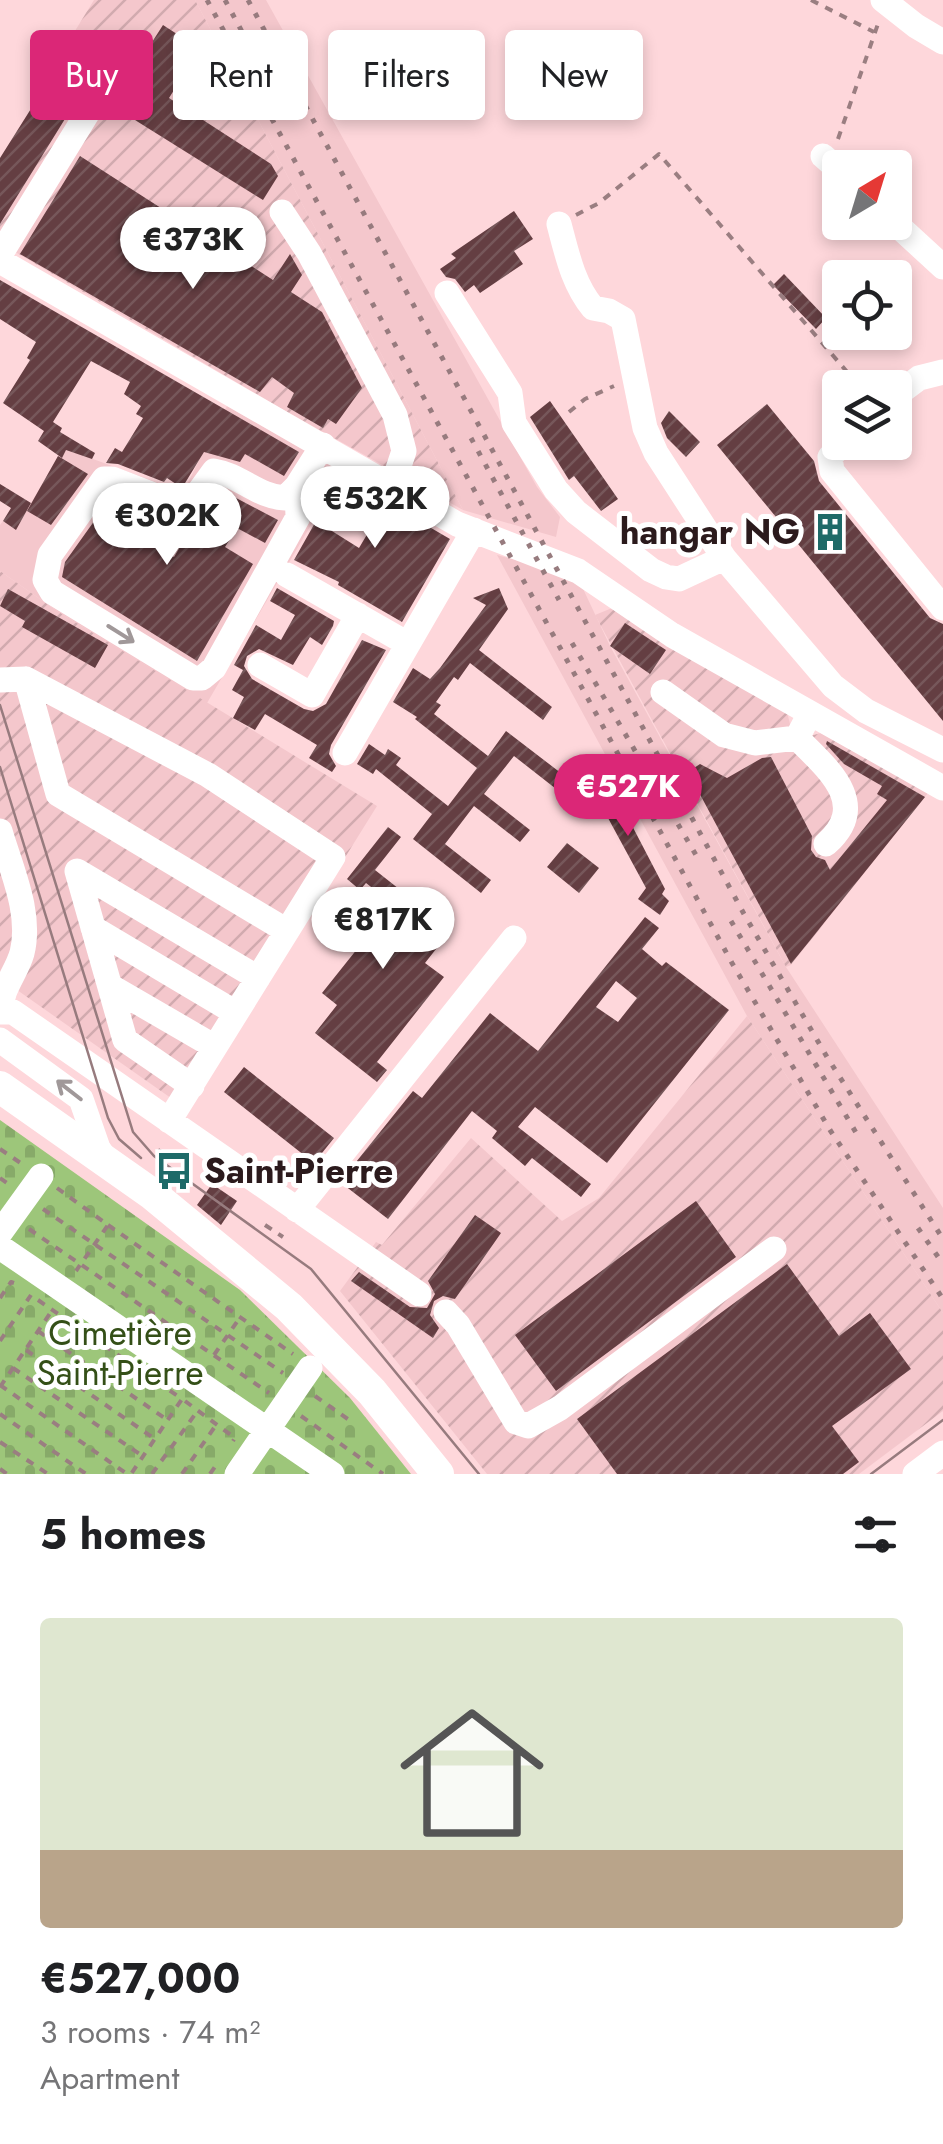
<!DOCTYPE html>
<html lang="en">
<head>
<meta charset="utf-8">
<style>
  body { margin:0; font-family:Jost,sans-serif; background:#f6f6f6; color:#202124; height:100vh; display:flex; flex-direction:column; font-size:38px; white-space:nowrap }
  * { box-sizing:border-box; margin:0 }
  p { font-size:32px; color:#757577 }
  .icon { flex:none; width:55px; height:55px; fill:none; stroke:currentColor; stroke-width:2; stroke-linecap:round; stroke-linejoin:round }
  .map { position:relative; height:1474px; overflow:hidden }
  .panel { display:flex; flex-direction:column; background:#fff; flex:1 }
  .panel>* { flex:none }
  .guide { position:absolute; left:30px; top:30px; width:885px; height:90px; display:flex; gap:20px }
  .needle { width:65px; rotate:38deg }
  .buttons { position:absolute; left:822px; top:150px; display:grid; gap:20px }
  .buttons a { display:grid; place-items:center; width:90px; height:90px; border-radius:10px; background:#fff; box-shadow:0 5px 15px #0003; font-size:50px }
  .price { position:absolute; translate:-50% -85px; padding:0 22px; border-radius:35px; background:#fff; color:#222; font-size:32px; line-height:65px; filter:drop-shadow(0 2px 5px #0008) }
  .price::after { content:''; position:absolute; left:50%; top:60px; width:30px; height:22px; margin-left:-15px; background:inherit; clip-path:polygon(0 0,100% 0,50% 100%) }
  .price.on { background:#db2777; color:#fff }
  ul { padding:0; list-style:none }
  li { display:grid; align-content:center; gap:20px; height:530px; padding:0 40px }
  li+li { border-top:2px solid #e0e0e0 }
  li span { display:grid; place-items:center; height:310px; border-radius:10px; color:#555 }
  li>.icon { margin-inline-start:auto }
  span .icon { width:180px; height:180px; fill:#fffc; stroke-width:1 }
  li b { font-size:42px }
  h2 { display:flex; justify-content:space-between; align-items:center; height:120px; padding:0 40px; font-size:42px }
  .chip { padding:0 35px; border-radius:10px; background:#fff; box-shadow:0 5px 15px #0003; font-size:35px; line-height:90px }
  .chip.on { background:#db2777; color:#fff }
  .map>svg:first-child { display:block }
  .built { fill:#f4c7cc }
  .industrial { fill:url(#industrial-furrows) }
  .cemetery { fill:url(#cemetery-stones) }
  .building { fill:url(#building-hatch); fill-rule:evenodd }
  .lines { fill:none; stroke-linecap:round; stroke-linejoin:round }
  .path { stroke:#9a7e81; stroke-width:4; stroke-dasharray:8 8; stroke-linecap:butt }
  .minor { stroke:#fff; stroke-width:25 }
  .major { stroke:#fff; stroke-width:32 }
  .tram { stroke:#977b7e; stroke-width:2.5 }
  .rail { stroke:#977b7e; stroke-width:5; stroke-dasharray:5 10; stroke-linecap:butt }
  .oneway { stroke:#a09899 }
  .labels { text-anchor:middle; stroke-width:10; stroke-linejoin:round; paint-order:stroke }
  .poi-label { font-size:35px; font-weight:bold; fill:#2b1a1c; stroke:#fff; text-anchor:end }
  .park-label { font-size:35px; fill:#344f17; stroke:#fff }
</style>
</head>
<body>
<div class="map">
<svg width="943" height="1474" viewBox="0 0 943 1474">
  <defs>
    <pattern id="industrial-furrows" width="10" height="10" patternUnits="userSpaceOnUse" patternTransform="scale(2.5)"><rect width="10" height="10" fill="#f4c7cc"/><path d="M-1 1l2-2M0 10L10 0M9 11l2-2" fill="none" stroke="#d1aaaf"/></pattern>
    <pattern id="cemetery-stones" width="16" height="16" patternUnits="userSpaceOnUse" patternTransform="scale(2.5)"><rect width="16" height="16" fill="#9dc67a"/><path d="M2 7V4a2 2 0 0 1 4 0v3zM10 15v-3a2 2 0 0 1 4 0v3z" fill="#87aa69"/></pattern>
    <pattern id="building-hatch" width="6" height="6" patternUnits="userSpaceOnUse" patternTransform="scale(2.5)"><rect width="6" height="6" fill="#643e42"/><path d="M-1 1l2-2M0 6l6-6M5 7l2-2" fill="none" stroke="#76575a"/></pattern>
  </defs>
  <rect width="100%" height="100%" fill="#fed7db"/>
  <path class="built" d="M195,0H266L537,487L560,517L556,537L463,510Z
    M227,406L342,472L207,703L57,611L0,571V525L3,521L16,529L63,448L183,492Z
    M497,555L577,576L610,646L786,967L943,1208V1313L747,1016Z"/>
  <path class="industrial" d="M94,0H195L463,510L282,409L0,243V159L65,55L62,52Z
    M0,571L57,611L377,806L188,1110L0,978Z
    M612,608L787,712L790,724L801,731L810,736L821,733L928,793L791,965L786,967L595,615Z
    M747,1016L943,1313V1411L859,1474H487L340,1291L376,1242L382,1245L471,1138L562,1221L599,1198Z"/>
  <path class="cemetery" d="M0,1120L240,1290L350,1398L411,1474H0Z"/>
  <path class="building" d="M163,25L200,49L169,98L271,164L278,176L263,200L103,100L114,84L122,89Z
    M39,96L68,114L0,224V158Z
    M80,156L273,280L290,254L302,275L291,292L322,312L362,388L336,424L328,419L323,428L287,407L294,393L272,377L260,392L20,254Z
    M514,211L533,239L514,251L523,264L480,293L474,285L465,292L455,279L446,277L440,269L456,258L451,254Z
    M784,274L826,318L816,329L773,285Z
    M0,280L299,452L284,476L245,454L240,462L204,452L182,488L167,478L164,482L118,464L106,463L115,448L122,452L143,418L136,414L141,406L124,394L130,382L91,361L53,422L62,428L60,432L95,453L92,459L66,450L62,458L38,441L44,431L3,403L30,360L27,358L36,342L0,319Z
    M550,401L618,499L601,511L574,476L569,480L530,417Z
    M767,404L814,461L819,481L930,618L943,624V721L717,445Z
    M669,411L700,442L686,457L667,438L661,423Z
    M58,456L88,474L51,525L27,511Z
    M328,468L450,539L402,622L338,585L339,582L294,560L316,521L359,548L375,521L317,485Z
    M0,484L31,503L16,530L3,521L11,508L0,501Z
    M221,490L278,520L265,543L237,528L225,547L253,564L197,661L62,577L65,562L112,496L169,521L155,547L174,557L195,522Z
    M277,588L334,621L333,626L322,645L310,637L293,665L259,649L247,656L244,666L252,679L304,709L313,711L326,704L362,640L386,650L331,745L329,754L336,766L332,772L309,758L317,745L265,714L255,730L233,718L244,697L232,690L243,670L234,665L256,625L281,640L295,615L270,601Z
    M499,588L508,609L479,650L552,707L543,720L470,663L458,680L454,677L436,702L441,705L434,714L488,756L506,731L570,780L560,792L514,756L484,794L530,830L520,842L474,806L445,844L491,880L481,893L413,839L432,814L376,769L373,774L357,764L369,744L385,755L388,749L401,758L396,765L448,806L477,768L415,719L417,717L393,702L413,668L430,679L440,668L486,605L473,598Z
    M8,589L108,645L95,668L22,627L25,621L0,606Z
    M625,623L666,650L650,674L610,646Z
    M827,741L925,797L791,964L688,772L700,764L727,778L762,758L771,757L812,836L811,850L816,857L825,860L830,870L887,800L877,794L882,786L844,764L826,744Z
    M595,762L614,791L665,889L662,894L669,901L660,915L638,899L646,888L582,770Z
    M388,827L401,837L375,870L451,930L425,963L444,977L377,1062L387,1070L377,1082L315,1033L337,1005L322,993L393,904L366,883L360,890L347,879Z
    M567,843L599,868L579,893L547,867Z
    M645,917L659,928L642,949L662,966L666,962L729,1010L607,1163L535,1107L518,1127L591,1184L581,1197L532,1158L525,1166L492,1138L497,1131L472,1111L388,1219L340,1182L413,1091L422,1098L490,1013L538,1051ZM616,981L637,998L618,1022L596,1007Z
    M244,1067L334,1138L314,1163L224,1092Z
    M212,1184L237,1201L221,1225L197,1205Z
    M696,1201L736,1257L556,1391L515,1335Z
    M475,1215L501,1233L455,1299L443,1296L434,1301L430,1315L439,1328L433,1338L351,1281L359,1272L410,1307L427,1308L435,1294L428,1281Z
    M787,1264L839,1336L870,1313L911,1369L832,1426L859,1462L843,1474H617L577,1419Z"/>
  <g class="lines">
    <path class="path" d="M811,0L874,32
      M838,139L879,21
      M576,215L599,203L659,154L861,388
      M569,412L585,399L614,386
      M0,1149L25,1166
      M158,1150L163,1153
      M0,1178L11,1186
      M57,1188L108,1225L76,1271
      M43,1209L283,1373
      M108,1225L293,1354
      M265,1225L283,1237
      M29,1229L269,1393
      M0,1298L11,1282L14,1283
      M38,1300L182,1399L131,1474
      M38,1331L166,1419
      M0,1341L31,1295
      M26,1350L155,1439
      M214,1355L241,1316
      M13,1368L141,1455
      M0,1385L127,1474
      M0,1387L51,1312
      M315,1396L352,1422
      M185,1401L235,1438L233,1441
      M0,1414L86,1474
      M301,1416L383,1474
      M0,1442L48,1474
      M0,1469L7,1474
      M152,1474L196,1413
      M182,1474L216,1425
      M210,1474L219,1461"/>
    <path class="minor" d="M883,0L916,26L943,42
      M823,156L840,171
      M282,212L309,253L395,415L404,451L392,487
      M894,222L943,267
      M559,224C567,254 573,284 593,308L609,311L623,319L645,428L656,453L724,558L833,686L866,711L943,750
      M0,255L90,109
      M0,261L457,524L578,571L672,635L943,788
      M447,293L510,393L514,423L556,490L576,512L651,570L666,577L679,579L724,558
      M895,396L919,378L943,372
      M844,442L830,457L832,471L943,608
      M297,486L298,517L214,668L202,678H193L52,592L45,580L50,555L104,479H112L187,508L214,471C240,475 258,497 285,498L297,486L323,445
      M287,575L408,644
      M260,665L312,695L358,615
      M26,679L58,794L287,931
      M0,680L26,679L208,775L333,857L169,1121
      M663,692L724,735L755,743L797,738L809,715
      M797,738C828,769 871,804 826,844
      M345,753L474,530
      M0,831C11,869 32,913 22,953C16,974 1,988 1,1011
      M93,928L236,1013
      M110,986L215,1047
      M0,1012H13L419,1294
      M0,1040L81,1099L98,1148L107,1162
      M192,1086L125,1040L77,871L258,978
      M297,1210L514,938
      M0,1233L41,1176
      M0,1247L332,1474
      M446,1312L458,1325L516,1422L528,1426L560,1408L774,1249
      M237,1474L310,1368
      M915,1474L943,1453"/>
    <path class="major" d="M0,1087L152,1194L289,1307L372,1392L438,1474"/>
    <path class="tram" d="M0,705L133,1132L154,1156L311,1269L479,1474
      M0,767L108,1118L119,1139L141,1158
      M871,1474L943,1420"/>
    <path class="rail" d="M207,0L732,963L830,1130L943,1299
      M225,0L284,110
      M248,0L744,914L827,1057L943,1239
      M471,438L559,600
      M572,643L696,855
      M731,921L858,1136
      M918,1228L943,1264"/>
  </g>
  <defs><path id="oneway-shaft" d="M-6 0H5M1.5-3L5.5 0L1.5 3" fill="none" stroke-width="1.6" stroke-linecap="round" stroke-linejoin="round" transform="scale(2.5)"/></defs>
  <g class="oneway">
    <use href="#oneway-shaft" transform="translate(121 634) rotate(32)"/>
    <use href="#oneway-shaft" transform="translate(69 1090) rotate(-142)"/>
  </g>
  <defs>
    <g id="building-bare" transform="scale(3)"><path d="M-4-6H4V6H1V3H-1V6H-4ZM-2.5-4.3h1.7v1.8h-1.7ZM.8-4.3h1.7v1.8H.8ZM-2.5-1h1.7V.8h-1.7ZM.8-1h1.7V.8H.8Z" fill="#1e6a68" stroke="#fff" stroke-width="2.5" paint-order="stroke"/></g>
    <g id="bus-bare" transform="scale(3)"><path d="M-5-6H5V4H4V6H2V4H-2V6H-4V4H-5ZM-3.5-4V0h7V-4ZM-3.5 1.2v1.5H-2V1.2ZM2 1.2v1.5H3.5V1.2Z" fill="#1e6a68" stroke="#fff" stroke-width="2.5" paint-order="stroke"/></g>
  </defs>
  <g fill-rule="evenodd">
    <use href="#building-bare" x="830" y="532"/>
    <use href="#bus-bare" x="174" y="1171"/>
  </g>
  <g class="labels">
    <g class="poi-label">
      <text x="800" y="544">hangar NG</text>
      <text x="204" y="1183" text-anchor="start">Saint-Pierre</text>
    </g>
    <g class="park-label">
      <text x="120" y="1345">Cimetière<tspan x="120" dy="40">Saint-Pierre</tspan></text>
    </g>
  </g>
</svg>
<div class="buttons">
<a><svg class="needle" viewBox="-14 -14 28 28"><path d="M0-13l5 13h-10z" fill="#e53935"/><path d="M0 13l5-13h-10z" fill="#757577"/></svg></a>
<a><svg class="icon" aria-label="locate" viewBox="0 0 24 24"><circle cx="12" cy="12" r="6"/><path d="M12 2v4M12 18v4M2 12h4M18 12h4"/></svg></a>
<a><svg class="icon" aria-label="layers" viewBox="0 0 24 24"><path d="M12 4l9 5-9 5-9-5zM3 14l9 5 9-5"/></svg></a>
</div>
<b class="price" style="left:193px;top:292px">€373K</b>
<b class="price" style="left:375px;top:551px">€532K</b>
<b class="price" style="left:167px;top:568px">€302K</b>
<b class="price on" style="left:628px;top:839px">€527K</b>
<b class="price" style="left:383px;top:972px">€817K</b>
<div class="guide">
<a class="chip on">Buy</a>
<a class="chip">Rent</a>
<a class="chip">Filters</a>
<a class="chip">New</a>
</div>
</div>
<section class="panel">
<h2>5 homes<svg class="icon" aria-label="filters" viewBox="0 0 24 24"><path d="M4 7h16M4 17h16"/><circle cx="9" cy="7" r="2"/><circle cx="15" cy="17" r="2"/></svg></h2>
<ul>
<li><span style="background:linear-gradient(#dfe7d0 75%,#b9a48a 0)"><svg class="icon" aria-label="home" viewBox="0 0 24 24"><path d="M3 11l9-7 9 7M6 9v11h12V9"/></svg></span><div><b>€527,000</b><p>3 rooms · 74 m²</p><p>Apartment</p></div></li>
</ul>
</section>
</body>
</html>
